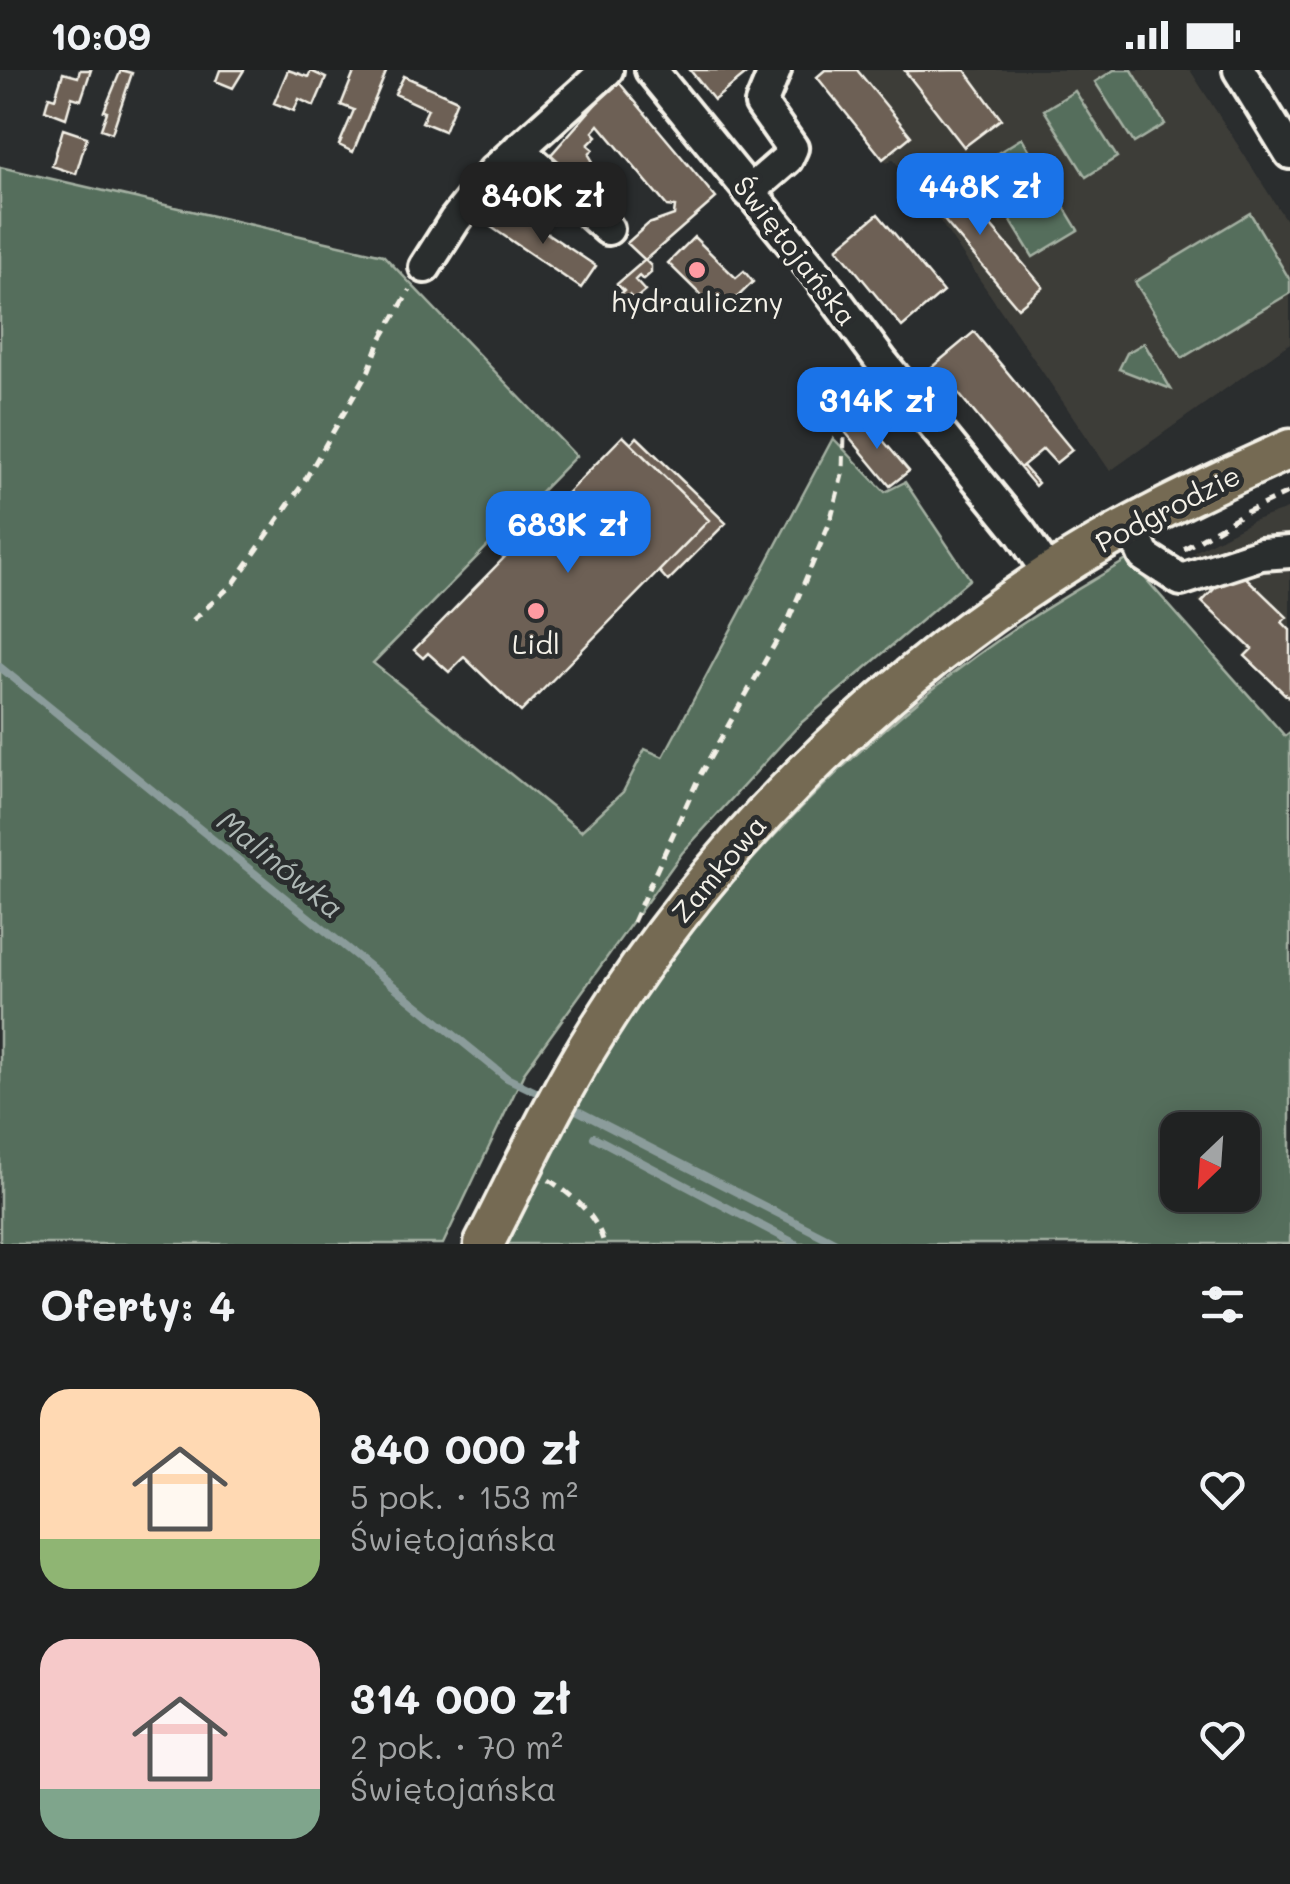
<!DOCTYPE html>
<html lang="pl">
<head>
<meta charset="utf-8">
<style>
  body { margin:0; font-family:Mali,sans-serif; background:#282a2a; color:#f1f3f6; height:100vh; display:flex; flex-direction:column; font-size:38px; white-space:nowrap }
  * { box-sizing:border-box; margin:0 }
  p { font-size:32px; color:#a2a4a5 }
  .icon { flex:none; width:55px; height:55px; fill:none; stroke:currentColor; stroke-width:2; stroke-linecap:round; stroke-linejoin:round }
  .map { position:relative; height:1174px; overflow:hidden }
  .details { display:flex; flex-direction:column; background:#202222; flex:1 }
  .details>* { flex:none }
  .needle { width:65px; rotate:205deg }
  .buttons { position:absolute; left:1160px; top:1042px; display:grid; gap:20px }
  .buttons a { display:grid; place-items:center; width:100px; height:100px; border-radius:20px; background:#202222; box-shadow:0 5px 25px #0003,0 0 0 2px #3d3f40; font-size:50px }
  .price { position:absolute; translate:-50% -85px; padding:0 22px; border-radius:20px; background:#1a73e8; color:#fff; font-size:32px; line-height:65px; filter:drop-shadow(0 2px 5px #0008) }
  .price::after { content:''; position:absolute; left:50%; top:60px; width:30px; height:22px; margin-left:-15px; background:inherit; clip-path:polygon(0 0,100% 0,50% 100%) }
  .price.active { background:#222; color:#fff }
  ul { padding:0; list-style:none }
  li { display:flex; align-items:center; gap:30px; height:250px; padding:0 40px }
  li span { display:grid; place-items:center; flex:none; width:280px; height:200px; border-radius:30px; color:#555 }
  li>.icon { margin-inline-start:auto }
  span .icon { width:120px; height:120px; fill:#fffc; stroke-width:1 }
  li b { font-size:42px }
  h2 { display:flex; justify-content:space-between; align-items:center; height:120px; padding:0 40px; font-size:42px }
  .status { display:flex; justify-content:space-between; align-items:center; height:70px; padding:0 50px; background:#202222; direction:ltr }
  .status svg { height:28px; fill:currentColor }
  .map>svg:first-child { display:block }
  .built { fill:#3e3d39 }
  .green { fill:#556e5c; stroke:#a4b0a2; stroke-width:2.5; fill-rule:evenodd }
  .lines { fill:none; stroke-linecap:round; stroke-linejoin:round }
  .stream { stroke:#8b9c9b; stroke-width:8 }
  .building { fill:#6d6154; stroke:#f4f1e8; stroke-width:2.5 }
  .minor-casing { stroke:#f4f1e8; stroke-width:38 }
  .major-casing { stroke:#f4f1e8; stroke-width:45 }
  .path { stroke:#f4f1e8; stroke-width:5; stroke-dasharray:10 8; stroke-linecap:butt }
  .minor { stroke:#2a2d2e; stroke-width:30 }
  .major { stroke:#746b52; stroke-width:38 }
  .poi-dot { fill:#ff9aa2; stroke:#2a2d2e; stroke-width:4 }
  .labels { text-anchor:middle; stroke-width:10; stroke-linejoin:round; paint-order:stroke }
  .street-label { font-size:28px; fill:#f4f1e8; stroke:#2a2d2e }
  .poi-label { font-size:28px; fill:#f4f1e8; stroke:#2a2d2e }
  .water-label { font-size:30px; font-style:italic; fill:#aeb8b5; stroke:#2a2d2e }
</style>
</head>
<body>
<div class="status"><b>10:09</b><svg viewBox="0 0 49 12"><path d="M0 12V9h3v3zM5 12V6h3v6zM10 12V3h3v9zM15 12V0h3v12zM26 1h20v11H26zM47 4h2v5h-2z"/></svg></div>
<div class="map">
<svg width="1290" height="1174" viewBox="0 0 1290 1174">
  <rect width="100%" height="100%" fill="#2a2d2e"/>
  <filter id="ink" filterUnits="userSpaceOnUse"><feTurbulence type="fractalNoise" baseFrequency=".01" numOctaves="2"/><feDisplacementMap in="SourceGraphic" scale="20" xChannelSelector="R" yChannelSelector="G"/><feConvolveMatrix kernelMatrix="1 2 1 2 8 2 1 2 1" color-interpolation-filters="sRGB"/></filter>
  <g filter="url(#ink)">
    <path class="built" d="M830,0H1190L1290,157V273L1110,401L929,135L893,89L887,93L821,8Z
      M1290,438V632L1243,585L1248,579L1198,531L1217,511L1194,482L1253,451Z"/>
    <path class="green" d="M1114,0H1132L1165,54L1134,73L1095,12Z
      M1075,21L1117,87L1086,107L1044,40Z
      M1022,68L1078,160L1033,187L977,96Z
      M0,97L383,185L576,386L373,593L581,761L623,722L645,679L663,687L833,368L885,422L905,412L970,509L801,653L682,783L525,1001L443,1174H0Z
      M1250,143L1290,210V223L1182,288L1135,212Z
      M1144,273L1171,319L1119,299L1127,283Z
      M1128,489L1285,666L1290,662V1174H508C555,1082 599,987 660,903C759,769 885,645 1025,552C1058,530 1094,510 1128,489ZM1178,1060H1242V1125H1178Z"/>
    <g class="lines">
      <path class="stream" d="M0,597L507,1008L536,1022
        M578,1041L838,1174
        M594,1067L796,1174"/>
    </g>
    <path class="building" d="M80,0H91L81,30L72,27L66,48L45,40L49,26L55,28L63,3L78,7Z
      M121,0L132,3L112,63L101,59L107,42L104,41Z
      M220,0H244L233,18L216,11Z
      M288,0L308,7L311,1L326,8L314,36L299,29L294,41L274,33Z
      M355,0H387L353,82L339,75L354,40L341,35Z
      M690,0H751L714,30Z
      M825,0H857L911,66L883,89L817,7Z
      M965,0L1001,49L964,77L905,1Z
      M404,6L457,30L444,61L422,52L428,39L395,24Z
      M617,10L716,128L645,190L627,173L648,154L674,145L675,137L667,136L599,55L593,62L597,66L588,75L593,79L589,85L592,90L575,110L549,87Z
      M63,59L87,67L76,104L52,96Z
      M941,97L1043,217L1018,238L917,118Z
      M505,135L596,196L581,218L491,157Z
      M878,144L943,222L902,257L837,178Z
      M694,167L736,208L744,201L753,212L720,244L668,193Z
      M645,190L651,196V203L643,210L639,206L635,210L645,221L634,230L629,225L619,236L613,231L624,221L617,214Z
      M974,262L1072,380L1056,393L1043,379L1020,398L949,312L943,311L940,303L932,297Z
      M864,348L909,401L890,416L846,363Z
      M623,366L709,450L521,642L464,587L449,602L428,583L423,588L414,580Z
      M637,367L726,453L668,511L659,501L709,450L631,374Z
      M1023,396L1038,413L1035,416L1020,398Z
      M1235,497L1287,547L1282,552L1290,560V629L1245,586L1252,579L1202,532Z"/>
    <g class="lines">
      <g class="minor-casing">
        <path id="minor" d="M651,0L816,203L882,292L1021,463L1049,504
          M1239,0L1290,83
          M518,79L608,159
          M749,122L787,89L792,78L761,34L775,0
          M425,197L455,150L493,102L607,0
          M1131,456L1144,486L1181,510L1261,484L1290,482"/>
      </g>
      <g class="major-casing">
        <path id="major" d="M484,1174C521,1102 555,1028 598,960C712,779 869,622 1048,505C1124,455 1207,416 1290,379"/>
      </g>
      <path class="path" d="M1184,479L1244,443L1290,422
        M193,550L234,513L302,415L369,300L380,271L410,220
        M633,852L700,705L788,551L830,452L843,401L844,365L857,320
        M549,1110C573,1126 597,1145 604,1174"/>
      <use href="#minor" class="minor"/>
      <use href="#major" class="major"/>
    </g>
  </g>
  <g class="poi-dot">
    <circle cx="697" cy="200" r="10"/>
    <circle cx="536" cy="541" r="10"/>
  </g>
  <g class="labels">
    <g class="street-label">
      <text transform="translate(795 181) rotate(52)" y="10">Świętojańska</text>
      <text transform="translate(1168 439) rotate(-27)" y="10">Podgrodzie</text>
      <text transform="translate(719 799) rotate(-50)" y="10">Zamkowa</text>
    </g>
    <g class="poi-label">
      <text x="697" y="242">hydrauliczny</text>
      <text x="536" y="584">Lidl</text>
    </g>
    <g class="water-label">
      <text transform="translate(280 795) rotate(39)" y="10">Malinówka</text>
    </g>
  </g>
</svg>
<div class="buttons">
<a><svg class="needle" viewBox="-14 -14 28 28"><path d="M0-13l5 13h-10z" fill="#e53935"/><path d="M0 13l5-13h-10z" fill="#a2a4a5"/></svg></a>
</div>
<b class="price" style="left:980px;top:168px">448K zł</b>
<b class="price active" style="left:543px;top:177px">840K zł</b>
<b class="price" style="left:877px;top:382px">314K zł</b>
<b class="price" style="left:568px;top:506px">683K zł</b>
</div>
<section class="details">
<h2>Oferty: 4<svg class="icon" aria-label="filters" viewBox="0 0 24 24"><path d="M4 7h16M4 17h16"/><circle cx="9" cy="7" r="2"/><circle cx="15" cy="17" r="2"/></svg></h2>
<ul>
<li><span style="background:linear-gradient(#ffd9b3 75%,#8fb573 0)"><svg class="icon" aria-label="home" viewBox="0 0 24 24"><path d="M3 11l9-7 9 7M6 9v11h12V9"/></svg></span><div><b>840 000 zł</b><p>5 pok. · 153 m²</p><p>Świętojańska</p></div><svg class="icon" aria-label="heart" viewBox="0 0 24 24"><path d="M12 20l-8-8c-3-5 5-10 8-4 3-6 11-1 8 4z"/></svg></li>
<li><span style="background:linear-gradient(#f6c9c9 75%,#7fa58c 0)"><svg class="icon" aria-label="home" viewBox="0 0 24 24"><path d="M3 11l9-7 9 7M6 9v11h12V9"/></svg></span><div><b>314 000 zł</b><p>2 pok. · 70 m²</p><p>Świętojańska</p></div><svg class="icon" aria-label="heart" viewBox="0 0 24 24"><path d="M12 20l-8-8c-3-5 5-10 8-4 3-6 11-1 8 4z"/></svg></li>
</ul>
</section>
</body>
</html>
